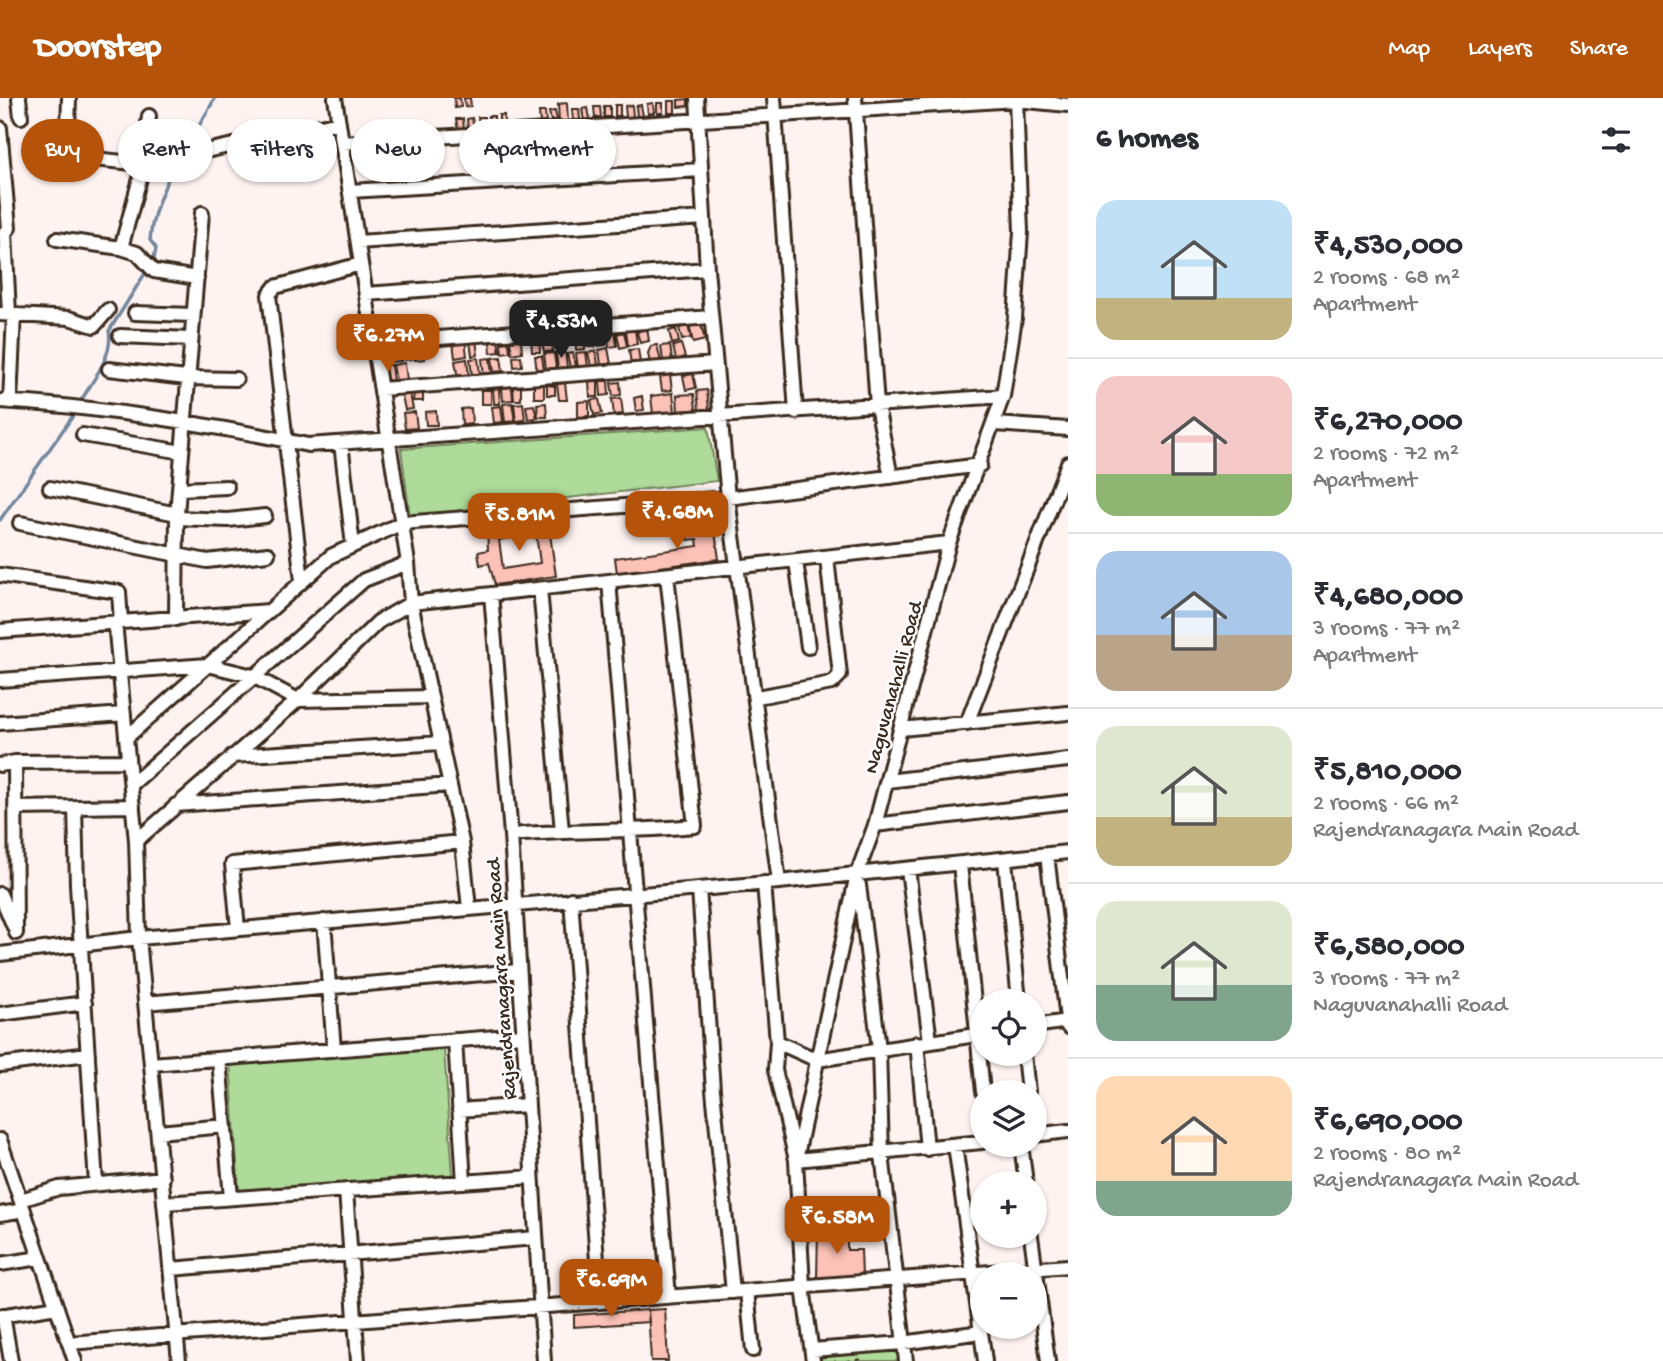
<!DOCTYPE html>
<html lang="en">
<head>
<meta charset="utf-8">
<style>
  body { margin:0; font-family:"Gochi Hand",sans-serif; background:#f7f7f7; color:#2b2b33; height:100vh; display:flex; flex-direction:column; font-size:26px; white-space:nowrap }
  * { box-sizing:border-box; margin:0 }
  p { font-size:23px; color:#7c7c81 }
  .icon { flex:none; width:38px; height:38px; fill:none; stroke:currentColor; stroke-width:2; stroke-linecap:round; stroke-linejoin:round }
  .map { position:relative; flex:1; overflow:hidden }
  .panel { display:flex; flex-direction:column; background:#fff; width:595px }
  .panel>* { flex:none }
  .guide { position:absolute; left:21px; top:21px; width:665px; height:63px; display:flex; gap:14px }
  .fabs { position:absolute; left:970px; top:891px; display:grid; gap:14px }
  .fabs a { display:grid; place-items:center; width:77px; height:77px; border-radius:50%; background:#fff; box-shadow:0 2px 5px #0004; font-size:35px }
  .price { position:absolute; translate:-50% -60px; padding:0 16px; border-radius:14px; background:#b45309; color:#fff; font-size:23px; line-height:46px; filter:drop-shadow(0 2px 4px #0008) }
  .price::after { content:''; position:absolute; left:50%; top:42px; width:21px; height:16px; margin-left:-10px; background:inherit; clip-path:polygon(0 0,100% 0,50% 100%) }
  .price.active { background:#222; color:#fff }
  ul { padding:0; list-style:none }
  li { display:flex; align-items:center; gap:21px; height:175px; padding:0 28px }
  li+li { border-top:2px solid #e1e1e2 }
  li span { display:grid; place-items:center; flex:none; width:196px; height:140px; border-radius:21px; color:#555 }
  li>.icon { margin-inline-start:auto }
  span .icon { width:84px; height:84px; fill:#fffc; stroke-width:1 }
  li b { font-size:30px }
  h2 { display:flex; justify-content:space-between; align-items:center; height:84px; padding:0 28px; font-size:30px }
  .tag { padding:0 24px; border-radius:32px; background:#fff; box-shadow:0 2px 5px #0004; font-size:24px; line-height:63px }
  .tag.active { background:#b45309; color:#fff }
  header { display:flex; align-items:center; gap:42px; box-sizing:border-box; height:98px; padding:0 35px; background:#b45309; color:#fff }
  header strong { font-size:33px }
  nav { display:flex; gap:38px; margin-inline-start:auto; font-size:24px }
  main { display:flex; flex:1; min-height:0 }
  .map>svg:first-child { display:block }
  .green { fill:#aedb99; stroke:#74825c; stroke-width:2 }
  .lines { fill:none; stroke-linecap:round; stroke-linejoin:round }
  .stream { stroke:#72879d; stroke-width:3.5 }
  .building { fill:#fcc1b7; stroke:#3b2a1e; stroke-width:2; fill-rule:evenodd }
  .minor-casing { stroke:#3b2a1e; stroke-width:18 }
  .path { stroke:#3b2a1e; stroke-width:2; stroke-dasharray:5 5; stroke-linecap:butt }
  .minor { stroke:#fff; stroke-width:12 }
  .labels { text-anchor:middle; stroke-width:5; stroke-linejoin:round; paint-order:stroke }
  .street-label { font-size:21px; fill:#3b2a1e; stroke:#fff }
</style>
</head>
<body>
<header>
<strong>Doorstep</strong>
<nav><a>Map</a><a>Layers</a><a>Share</a></nav>
</header>
<main>
<div class="map">
<svg width="1068" height="1263" viewBox="0 0 1068 1263">
  <rect width="100%" height="100%" fill="#fef3f1"/>
  <filter id="ink" filterUnits="userSpaceOnUse"><feTurbulence type="fractalNoise" baseFrequency=".0143" numOctaves="2"/><feDisplacementMap in="SourceGraphic" scale="14" xChannelSelector="R" yChannelSelector="G"/><feConvolveMatrix kernelMatrix="1 2 1 2 8 2 1 2 1" color-interpolation-filters="sRGB"/></filter>
  <g filter="url(#ink)">
    <path class="green" d="M708,329L717,383L410,418L401,351Z
      M444,951L453,1077L239,1093L230,966Z
      M897,1251L899,1263H821V1259Z"/>
    <g class="lines">
      <path class="stream" d="M80,305C91,284 114,258 109,233L154,161L156,150L150,142C154,89 191,45 215,0
        M0,422L77,312"/>
    </g>
    <path class="building" d="M454,0H460L461,9L455,10Z
      M464,0H470L471,8L465,9Z
      M688,1V8L678,9V2Z
      M668,3H675V15H668Z
      M567,5L568,24H559L558,6Z
      M653,5L654,15L648,16L647,6Z
      M657,5H663V15H657Z
      M615,7H620V18H615Z
      M632,7L633,19H626L625,8Z
      M641,7L643,18H637L636,8Z
      M604,8H610V19H604Z
      M594,9H600L601,19L595,20Z
      M588,10L590,21L584,22L582,11Z
      M572,11H579L580,22H573Z
      M555,13L557,22L551,23L549,14Z
      M539,14H545L546,24L540,25Z
      M499,17H504V28H499Z
      M488,18H494V29H488Z
      M478,19H484L485,29H479Z
      M472,20L474,31L468,32L467,21Z
      M456,21H463L464,32H458Z
      M700,223L705,242L693,245L689,226Z
      M688,228L691,240L682,242L679,230Z
      M647,230L649,243L640,245L637,234Z
      M676,231L679,244L672,246L669,233Z
      M635,232L637,246L628,248L626,233Z
      M615,233L617,248L609,249L607,235Z
      M587,234H594L595,249H587Z
      M604,234L606,247L598,248L596,236Z
      M624,234L627,248L620,250L617,236Z
      M575,236H584L585,251L576,252Z
      M565,238L566,252L556,253L555,239Z
      M531,239H539L540,254H532Z
      M465,242L467,258L455,260L453,244Z
      M476,242L478,257L472,258L470,243Z
      M521,242L522,254L512,256L510,243Z
      M498,243L500,254L491,255L490,244Z
      M509,244L510,254L502,255L501,245Z
      M552,244L553,253L544,254L542,245Z
      M423,246L425,261L415,262L413,247Z
      M681,246L685,259L676,262L673,248Z
      M400,247L401,263L391,264L389,249Z
      M410,247L412,261L404,262L402,248Z
      M657,247L661,264L650,266L648,255L651,248Z
      M670,247L672,262L663,263L661,248Z
      M608,250L611,266L601,267L599,252Z
      M638,251L640,265L631,267L629,252Z
      M596,253L598,267L591,268L588,255Z
      M565,254L567,269L558,271L556,255Z
      M586,254L588,269L578,270L576,255Z
      M554,255L556,270L546,271L544,256Z
      M573,255L576,268L570,269L567,256Z
      M521,258L522,268L514,269L513,259Z
      M535,258H542L544,273L537,274Z
      M501,259L503,273L494,274L492,260Z
      M478,260L480,276L472,277L470,261Z
      M490,260L492,276L484,277L482,261Z
      M467,261L469,280L458,281L455,263Z
      M405,265L407,282L396,283L393,267Z
      M384,267H391L393,284L386,285Z
      M693,276L696,290L686,292L683,278Z
      M670,277L672,292L662,293L660,279Z
      M598,283V299H590L589,284Z
      M600,283H608L609,297L601,298Z
      M620,284L621,297L613,298L611,285Z
      M565,285L567,302H559L557,286Z
      M534,287H544V300H534Z
      M547,287L555,288V297H547Z
      M512,289L513,302L503,303L502,290Z
      M513,289H521V302H514Z
      M499,290L500,306H494L493,291Z
      M481,292H491V306H481Z
      M707,292L709,311L699,312L697,293Z
      M414,295H423V303H413Z
      M673,295L675,314L653,316L651,298Z
      M410,296L413,311L405,312L402,298Z
      M694,296L696,312L678,313L677,297Z
      M642,298L644,312L636,313L634,300Z
      M621,300L623,316L614,317L612,301Z
      M599,301L602,315L594,317L591,302Z
      M589,303V318L578,319V304Z
      M512,305L515,323L505,324L503,306Z
      M523,305L525,322L516,323L514,306Z
      M546,305L547,319H538L537,306Z
      M534,307L537,320L528,321L526,308Z
      M501,308L503,324L494,325L492,309Z
      M471,310L472,326L462,327L461,311Z
      M436,313L437,327H426L425,314Z
      M415,314L417,330L405,331L403,315Z
      M713,420L719,461L617,475L615,460L698,448L697,441L688,442L686,430L692,429V423Z
      M548,422L556,478L495,487L489,465L480,467L478,454L488,452L487,431ZM536,436L540,465L503,471L499,442Z
      M847,1132V1152H861L862,1178L817,1180L818,1133Z
      M665,1211L668,1263H651L648,1212Z
      M648,1212L649,1224L574,1229V1217Z"/>
    <g class="lines">
      <g class="minor-casing">
        <path id="minor" d="M19,0L21,19
          M335,0L408,465L411,505L462,744L469,810
          M697,0L707,171L728,400L779,784
          M774,0L796,314
          M855,0L877,308L891,379
          M0,30L9,130L5,134L9,216
          M147,32L184,35
          M342,45L1016,2L1068,7
          M206,53L339,24
          M44,56L143,66
          M67,59L69,0
          M350,93L701,72
          M57,141L121,150L137,155L154,173L197,180
          M358,144L704,120
          M121,150L142,73L149,18
          M366,196L707,171
          M135,215L193,217
          M0,216L69,220L94,228L108,212
          M120,238L190,241
          M374,245L711,219
          M109,271L186,280L236,281
          M381,291L715,266
          M0,303C104,309 207,326 308,347L1003,298
          M10,304L14,216
          M995,326L1068,331
          M83,337L182,354
          M341,345L353,448
          M50,390L177,416
          M179,391L227,389
          M177,420L228,422L265,418
          M20,425L207,463L268,456
          M796,463L808,549
          M0,477L119,494L121,524
          M302,483L269,197L275,189L361,166
          M609,483L669,1199
          M540,491L562,733
          M491,496L511,737L544,1263
          M176,521L177,416L202,115
          M115,524L136,743L139,840L179,1263
          M0,533L269,513
          M0,582L208,567L253,578L298,602L431,599
          M757,599L832,585L840,577L827,460
          M0,625L124,616
          M967,625L1068,365
          M901,631L1068,615
          M126,640L331,458L402,425L728,400L980,367
          M232,658L441,645
          M15,664L16,835
          M0,667L15,664L128,663
          M887,683L1068,662
          M131,687L364,482L408,465
          M176,707L450,687
          M75,709L77,787L96,1086
          M17,710L133,708
          M875,727L1068,704
          M511,737C572,732 633,734 695,728L667,477
          M136,743L298,602L378,524L411,505L949,445
          M1047,757L1068,929
          M1005,762L1019,903
          M960,766L983,994
          M908,771L930,943
          M764,785L777,944L775,972L796,1062L982,1044
          M859,787L879,951L882,1056L906,1263
          M699,791L713,992L733,1194
          M0,796L14,829
          M571,801L600,1204
          M324,823L334,952
          M238,831L232,766L462,744
          M0,856L139,840L779,784L1068,754
          M145,905L519,873
          M0,916L85,905
          M1034,928L1068,923
          M455,942L464,1084
          M777,944L817,962L982,936
          M917,945L927,1051
          M1024,956L1028,994
          M219,962L231,1100
          M151,966L523,937
          M0,967L88,956
          M459,1012L528,1007
          M158,1034L225,1028
          M1034,1037L1068,1033
          M0,1042L75,1263
          M1021,1046L1026,1085
          M955,1047L985,1263
          M346,1092L358,1263
          M21,1102L59,1090L163,1080
          M165,1105L532,1079
          M0,1116L24,1112
          M1031,1138L1048,1263
          M0,1166L40,1160
          M171,1171L536,1140
          M747,1193L753,1252
          M3,1217L11,1263
          M0,1218L57,1209
          M69,1245L1068,1168
          M812,1252L903,1245L981,1234
          M813,1263L803,1189L796,1062L857,776L875,727L949,445L1003,298L1015,220L1021,134L1016,0"/>
      </g>
      <path class="path" d="M846,1263L863,1261"/>
      <use href="#minor" class="minor"/>
    </g>
  </g>
  <g class="labels">
    <g class="street-label">
      <text transform="translate(892 589) rotate(-75)" y="7">Naguvanahalli Road</text>
      <text transform="translate(500 881) rotate(-94)" y="7">Rajendranagara Main Road</text>
    </g>
  </g>
</svg>
<div class="fabs">
<a><svg class="icon" aria-label="locate" viewBox="0 0 24 24"><circle cx="12" cy="12" r="6"/><path d="M12 2v4M12 18v4M2 12h4M18 12h4"/></svg></a>
<a><svg class="icon" aria-label="layers" viewBox="0 0 24 24"><path d="M12 4l9 5-9 5-9-5zM3 14l9 5 9-5"/></svg></a>
<a>+</a>
<a>−</a>
</div>
<b class="price active" style="left:561px;top:262px">₹4.53M</b>
<b class="price" style="left:388px;top:276px">₹6.27M</b>
<b class="price" style="left:677px;top:453px">₹4.68M</b>
<b class="price" style="left:519px;top:455px">₹5.81M</b>
<b class="price" style="left:837px;top:1158px">₹6.58M</b>
<b class="price" style="left:611px;top:1221px">₹6.69M</b>
<div class="guide">
<a class="tag active">Buy</a>
<a class="tag">Rent</a>
<a class="tag">Filters</a>
<a class="tag">New</a>
<a class="tag">Apartment</a>
</div>
</div>
<section class="panel">
<h2>6 homes<svg class="icon" aria-label="filters" viewBox="0 0 24 24"><path d="M4 7h16M4 17h16"/><circle cx="9" cy="7" r="2"/><circle cx="15" cy="17" r="2"/></svg></h2>
<ul>
<li><span style="background:linear-gradient(#bfe0f5 70%,#c2b280 0)"><svg class="icon" aria-label="home" viewBox="0 0 24 24"><path d="M3 11l9-7 9 7M6 9v11h12V9"/></svg></span><div><b>₹4,530,000</b><p>2 rooms · 68 m²</p><p>Apartment</p></div></li>
<li><span style="background:linear-gradient(#f6c9c9 70%,#8fb573 0)"><svg class="icon" aria-label="home" viewBox="0 0 24 24"><path d="M3 11l9-7 9 7M6 9v11h12V9"/></svg></span><div><b>₹6,270,000</b><p>2 rooms · 72 m²</p><p>Apartment</p></div></li>
<li><span style="background:linear-gradient(#a9c7e8 60%,#b9a48a 0)"><svg class="icon" aria-label="home" viewBox="0 0 24 24"><path d="M3 11l9-7 9 7M6 9v11h12V9"/></svg></span><div><b>₹4,680,000</b><p>3 rooms · 77 m²</p><p>Apartment</p></div></li>
<li><span style="background:linear-gradient(#dfe7d0 65%,#c2b280 0)"><svg class="icon" aria-label="home" viewBox="0 0 24 24"><path d="M3 11l9-7 9 7M6 9v11h12V9"/></svg></span><div><b>₹5,810,000</b><p>2 rooms · 66 m²</p><p>Rajendranagara Main Road</p></div></li>
<li><span style="background:linear-gradient(#dfe7d0 60%,#7fa58c 0)"><svg class="icon" aria-label="home" viewBox="0 0 24 24"><path d="M3 11l9-7 9 7M6 9v11h12V9"/></svg></span><div><b>₹6,580,000</b><p>3 rooms · 77 m²</p><p>Naguvanahalli Road</p></div></li>
<li><span style="background:linear-gradient(#ffd9b3 75%,#7fa58c 0)"><svg class="icon" aria-label="home" viewBox="0 0 24 24"><path d="M3 11l9-7 9 7M6 9v11h12V9"/></svg></span><div><b>₹6,690,000</b><p>2 rooms · 80 m²</p><p>Rajendranagara Main Road</p></div></li>
</ul>
</section>
</main>
</body>
</html>
